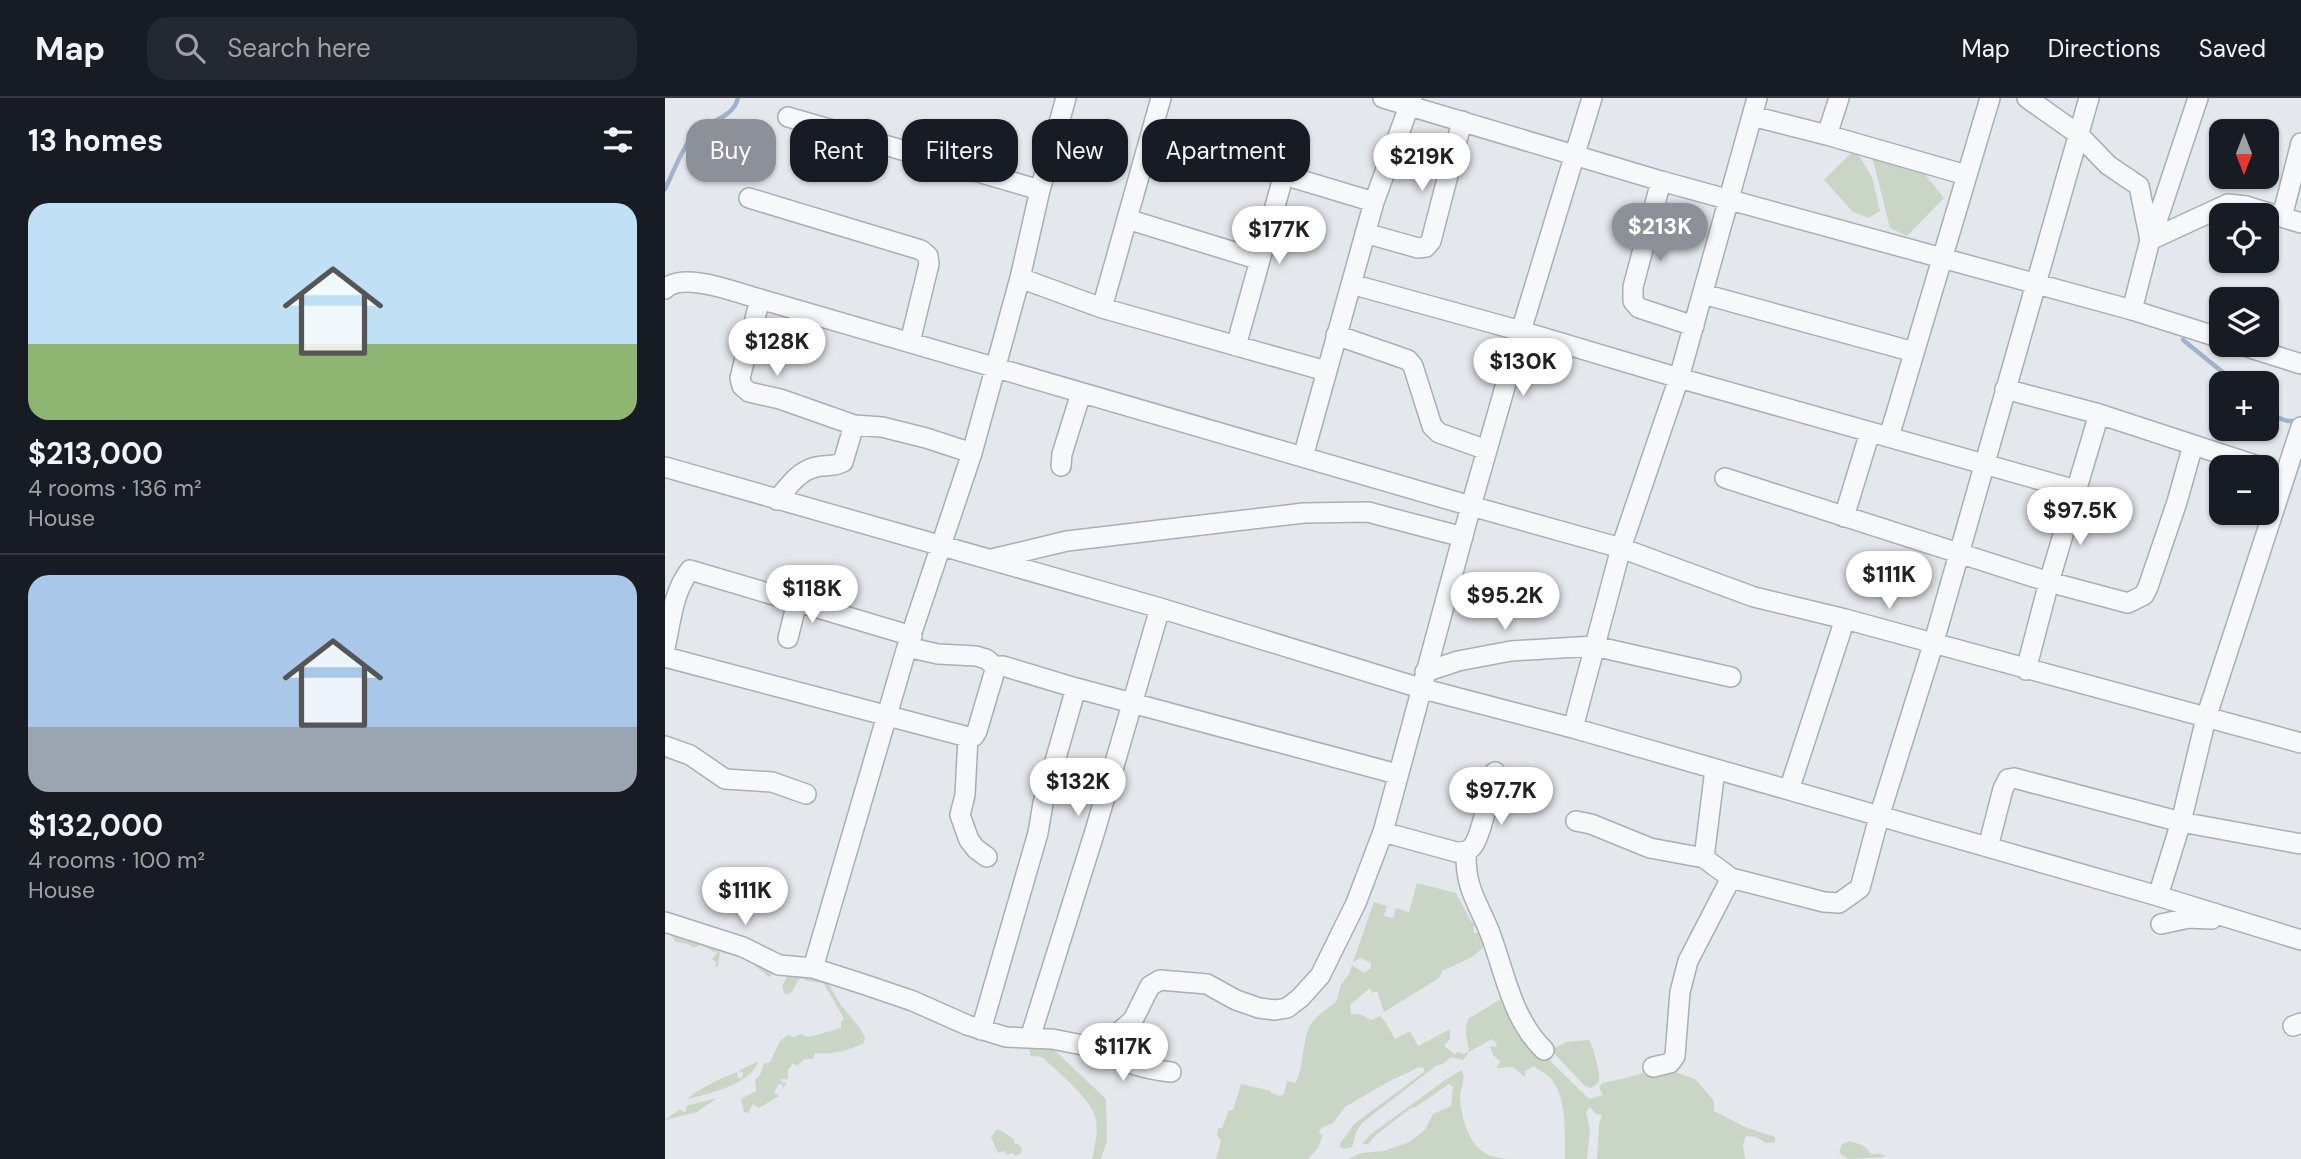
<!DOCTYPE html>
<html lang="en">
<head>
<meta charset="utf-8">
<style>
  body { margin:0; font-family:"DM Sans",sans-serif; background:#242831; color:#f1f3f6; height:100vh; display:flex; flex-direction:column; font-size:26px; white-space:nowrap }
  * { box-sizing:border-box; margin:0 }
  p { font-size:23px; color:#9ea1a6 }
  .icon { flex:none; width:38px; height:38px; fill:none; stroke:currentColor; stroke-width:2; stroke-linecap:round; stroke-linejoin:round }
  .map { position:relative; flex:1; overflow:hidden }
  .drawer { display:flex; flex-direction:column; background:#171b24; width:665px }
  .drawer>* { flex:none }
  .top-card { position:absolute; left:21px; top:21px; width:665px; height:63px; display:flex; gap:14px }
  .needle { width:46px; rotate:180deg }
  .controls { position:absolute; left:1544px; top:21px; display:grid; gap:14px }
  .controls a { display:grid; place-items:center; width:70px; height:70px; border-radius:14px; background:#171b24; box-shadow:0 2px 5px #0004; font-size:35px }
  .price { position:absolute; translate:-50% -60px; padding:0 16px; border-radius:24px; background:#fff; color:#222; font-size:23px; line-height:46px; filter:drop-shadow(0 2px 4px #0008) }
  .price::after { content:''; position:absolute; left:50%; top:42px; width:21px; height:16px; margin-left:-10px; background:inherit; clip-path:polygon(0 0,100% 0,50% 100%) }
  .price.on { background:#8c9099; color:#fff }
  ul { padding:0; list-style:none }
  li { display:grid; align-content:center; gap:14px; height:371px; padding:0 28px }
  li+li { border-top:2px solid #363941 }
  li span { display:grid; place-items:center; height:217px; border-radius:21px; color:#555 }
  li>.icon { margin-inline-start:auto }
  span .icon { width:126px; height:126px; fill:#fffc; stroke-width:1 }
  li b { font-size:30px }
  h2 { display:flex; justify-content:space-between; align-items:center; height:84px; padding:0 28px; font-size:30px }
  .pill { padding:0 24px; border-radius:21px; background:#171b24; box-shadow:0 2px 5px #0004; font-size:24px; line-height:63px }
  .pill.on { background:#8c9099; color:#fff }
  header { display:flex; align-items:center; gap:42px; box-sizing:border-box; height:98px; padding:0 35px; background:#171b24; border-bottom:2px solid #363941 }
  header strong { font-size:33px }
  nav { display:flex; gap:38px; margin-inline-start:auto; font-size:24px }
  .search { width:490px; height:63px; background:#242831; display:flex; align-items:center; gap:18px; box-sizing:border-box; padding:0 24px; border-radius:21px; color:#9ea1a6; font-size:26px }
  main { display:flex; flex:1; min-height:0 }
  .map>svg:first-child { display:block }
  .green { fill:#c9d6c5 }
  .lines { fill:none; stroke-linecap:round; stroke-linejoin:round }
  .stream { stroke:#9fb4cc; stroke-width:4.5 }
  .minor-casing { stroke:#a9aeb7; stroke-width:22 }
  .minor { stroke:#f7f8fa; stroke-width:19 }
</style>
</head>
<body>
<header>
<strong>Map</strong>
<div class="search"><svg class="icon" aria-label="search" viewBox="0 0 24 24"><circle cx="10" cy="10" r="6"/><path d="M15 15l6 6"/></svg>Search here</div>
<nav><a>Map</a><a>Directions</a><a>Saved</a></nav>
</header>
<main>
<section class="drawer">
<h2>13 homes<svg class="icon" aria-label="filters" viewBox="0 0 24 24"><path d="M4 7h16M4 17h16"/><circle cx="9" cy="7" r="2"/><circle cx="15" cy="17" r="2"/></svg></h2>
<ul>
<li><span style="background:linear-gradient(#bfe0f5 65%,#8fb573 0)"><svg class="icon" aria-label="home" viewBox="0 0 24 24"><path d="M3 11l9-7 9 7M6 9v11h12V9"/></svg></span><div><b>$213,000</b><p>4 rooms · 136 m²</p><p>House</p></div></li>
<li><span style="background:linear-gradient(#a9c7e8 70%,#9aa5b1 0)"><svg class="icon" aria-label="home" viewBox="0 0 24 24"><path d="M3 11l9-7 9 7M6 9v11h12V9"/></svg></span><div><b>$132,000</b><p>4 rooms · 100 m²</p><p>House</p></div></li>
</ul>
</section>
<div class="map">
<svg width="1636" height="1061" viewBox="0 0 1636 1061">
  <rect width="100%" height="100%" fill="#e4e7ec"/>
  <path class="green" d="M1190,51L1207,79L1215,113L1204,120L1188,114L1159,82Z
    M1206,54L1250,64L1279,100L1242,138L1225,130Z
    M752,785L791,795L805,822L811,827L808,829L809,835H815C816,836 819,844 819,845C819,856 787,869 778,872L774,880L719,914L712,893L707,895L705,890L685,907L686,916H695L706,922L715,918L720,923L730,941L745,933L753,948L785,931V941L779,948L789,956L793,954L798,956L804,954C803,940 798,937 803,921L839,899L876,954L924,1001L938,997L934,990L937,985C951,982 963,980 978,975L980,978L984,975L1004,972L1030,981L1049,1003V1013L1082,1030L1110,1039V1044L1101,1045L1091,1039L1081,1038L1078,1047L1080,1061H932L934,1026L937,1017L931,1016L925,1009L921,1014L925,1031L922,1061H900C899,1036 903,1004 887,982C882,975 875,974 869,968L860,973V979L848,969L832,970L835,963L828,957L825,948L831,949L832,946L827,941L804,954L798,962L786,959L778,966L772,967L697,1025L691,1034L687,1049L680,1051L675,1049V1046L689,1026L759,974V970L754,969L721,985L680,1009L668,1025L656,1030L654,1035L658,1037L653,1050L643,1061H551L556,1043L552,1037L553,1030H557L564,1012H568L576,986L606,993V995L615,998L619,996L622,983L630,985C641,968 635,936 650,921C657,914 663,910 671,904L676,887L684,876L687,867L699,875L706,870V865L696,860L688,864L709,804L722,808L719,818L728,820L731,810L744,814Z
    M0,831L70,854L110,874L104,879L80,860L55,854L53,868L50,869L51,864L47,861L53,853L49,854L36,847L27,850L26,847L9,843V840L0,834Z
    M123,877H138L163,885L175,906L195,930L200,940L198,946C184,952 166,957 150,955L148,961H139L132,968L127,965L126,969L123,971V981H116L118,985L122,984L117,992L118,987L114,986L109,994L114,998L94,1010L88,1006L83,1015L79,1014L76,1001L91,993L90,982L95,977L99,966L105,964L115,943L123,937L129,939L136,936L143,939C155,936 165,933 176,930V924L179,921C178,918 160,887 158,885L142,883L138,880L133,882L127,894L120,897L117,888Z
    M924,942C928,949 936,976 934,982C933,986 929,988 926,990L920,988L883,949H892L901,944Z
    M363,948H382L388,951L441,1001L442,1043L436,1061H427C430,1049 433,1034 431,1022C428,1002 392,973 377,959L366,958Z
    M94,963C84,987 46,995 23,1001C29,993 60,978 72,974L73,980H77L78,974L73,973Z
    M797,972C801,982 795,990 795,1000C796,1018 803,1045 820,1055C825,1059 835,1059 841,1061H683L696,1055L719,1053L744,1044L760,1032L768,1016L786,1008L788,989L784,986L751,1009L746,1010L712,1036L703,1046H697L706,1036L783,980Z
    M52,1000L32,1014L0,1022L15,1011L18,1014L21,1013V1008Z
    M331,1032H335L349,1041L350,1046H353L357,1050L356,1055L351,1058L347,1055L342,1057L339,1053L333,1055L326,1039Z
    M1185,1043C1195,1047 1200,1046 1206,1056H1216L1221,1059L1184,1061L1174,1055L1177,1046Z"/>
  <g class="lines">
    <path class="stream" d="M0,91C8,75 19,45 32,34C46,22 68,20 73,0
      M1518,242L1571,285
      M1601,316L1623,323H1632"/>
    <g class="minor-casing">
      <path id="minor" d="M718,0L996,83L1467,212L1556,240
        M1362,0L1413,36L1443,67L1474,88L1485,142
        M1087,18L1162,37L1301,77
        M123,19L375,92
        M486,37L709,104
        M1162,37L1174,0
        M996,83L968,189V203L974,210L1029,228
        M84,100L256,152L263,158L264,166L245,244
        M1617,119L1636,45
        M462,121L595,162
        M700,135L753,150L761,149L766,143L797,23
        M1486,141L1533,0
        M355,180L437,210L661,273
        M686,186L856,233L1014,280L1411,392
        M0,191C18,173 72,195 95,201L806,408L956,450L1089,499L1180,521L1636,645
        M1038,196L1249,254
        M95,201L75,280L77,288L84,294L115,301L189,327L217,329L261,340L307,355
        M437,210L496,0
        M1467,212L1485,142L1563,106L1581,108L1636,125
        M671,237L743,262L748,268L767,328L774,335L822,352
        M1576,247L1636,266
        M571,248L619,76
        M1340,291L1434,316L1596,369
        M1224,339L1325,0
        M638,359L709,104L747,0
        M396,368L397,356L416,295
        M0,369L495,510L755,590L908,630L1493,798L1636,842
        M1060,380L1384,484L1463,505L1479,497L1483,489L1512,404L1528,347
        M112,402C123,389 133,373 151,369C161,366 166,370 178,364L189,327
        M1179,419L1205,334
        M327,461L402,443L639,415L703,414L798,439
        M123,540L132,504
        M242,549L273,556L311,558L321,561L331,569L338,568L411,590L732,676
        M0,550C6,523 8,494 25,472L247,538
        M0,559L303,639L309,638L312,633L331,569
        M1361,572L1384,484L1434,316
        M760,574L793,563L846,553L929,548L1066,579
        M908,630L956,450L1014,280L1092,0
        M303,639L300,697L295,717L304,742L311,751L322,759
        M0,648L25,657L60,681L107,684L141,696
        M1124,692L1180,521
        M911,723L926,726L985,750L1039,760L1066,780L1159,804L1174,805L1195,790L1214,719L1268,547L1424,0
        M718,734L791,754C797,754 803,754 807,749C816,740 826,689 830,674
        M1323,749L1338,691L1343,681L1349,680L1516,724L1636,746
        M801,753C800,791 812,802 825,835C840,875 847,921 879,952
        M1039,760L1050,671
        M1493,798L1516,724L1541,620L1636,329
        M0,824L78,849L114,867L148,870L198,886L248,903L302,927L341,939L387,941L423,948L454,934L468,922L485,888L495,882L542,886L571,902L594,910L610,912L622,910L635,900L655,878L691,805L718,734L806,408L856,233L927,0
        M1496,826L1524,820L1547,821
        M148,870L242,549L307,355L355,180L375,92L401,0
        M1628,928L1636,925
        M316,932L373,735L378,705L411,590
        M365,940L430,733L495,510
        M423,948C451,961 475,971 506,974
        M988,969L1005,965L1010,958L1015,894L1023,863L1066,780"/>
    </g>
    <use href="#minor" class="minor"/>
  </g>
</svg>
<div class="controls">
<a><svg class="needle" viewBox="-14 -14 28 28"><path d="M0-13l5 13h-10z" fill="#e53935"/><path d="M0 13l5-13h-10z" fill="#9ea1a6"/></svg></a>
<a><svg class="icon" aria-label="locate" viewBox="0 0 24 24"><circle cx="12" cy="12" r="6"/><path d="M12 2v4M12 18v4M2 12h4M18 12h4"/></svg></a>
<a><svg class="icon" aria-label="layers" viewBox="0 0 24 24"><path d="M12 4l9 5-9 5-9-5zM3 14l9 5 9-5"/></svg></a>
<a>+</a>
<a>−</a>
</div>
<b class="price" style="left:757px;top:95px">$219K</b>
<b class="price on" style="left:995px;top:165px">$213K</b>
<b class="price" style="left:614px;top:168px">$177K</b>
<b class="price" style="left:112px;top:280px">$128K</b>
<b class="price" style="left:858px;top:300px">$130K</b>
<b class="price" style="left:1415px;top:449px">$97.5K</b>
<b class="price" style="left:1224px;top:513px">$111K</b>
<b class="price" style="left:147px;top:527px">$118K</b>
<b class="price" style="left:840px;top:534px">$95.2K</b>
<b class="price" style="left:413px;top:720px">$132K</b>
<b class="price" style="left:836px;top:729px">$97.7K</b>
<b class="price" style="left:80px;top:829px">$111K</b>
<b class="price" style="left:458px;top:985px">$117K</b>
<div class="top-card">
<a class="pill on">Buy</a>
<a class="pill">Rent</a>
<a class="pill">Filters</a>
<a class="pill">New</a>
<a class="pill">Apartment</a>
</div>
</div>
</main>
</body>
</html>
